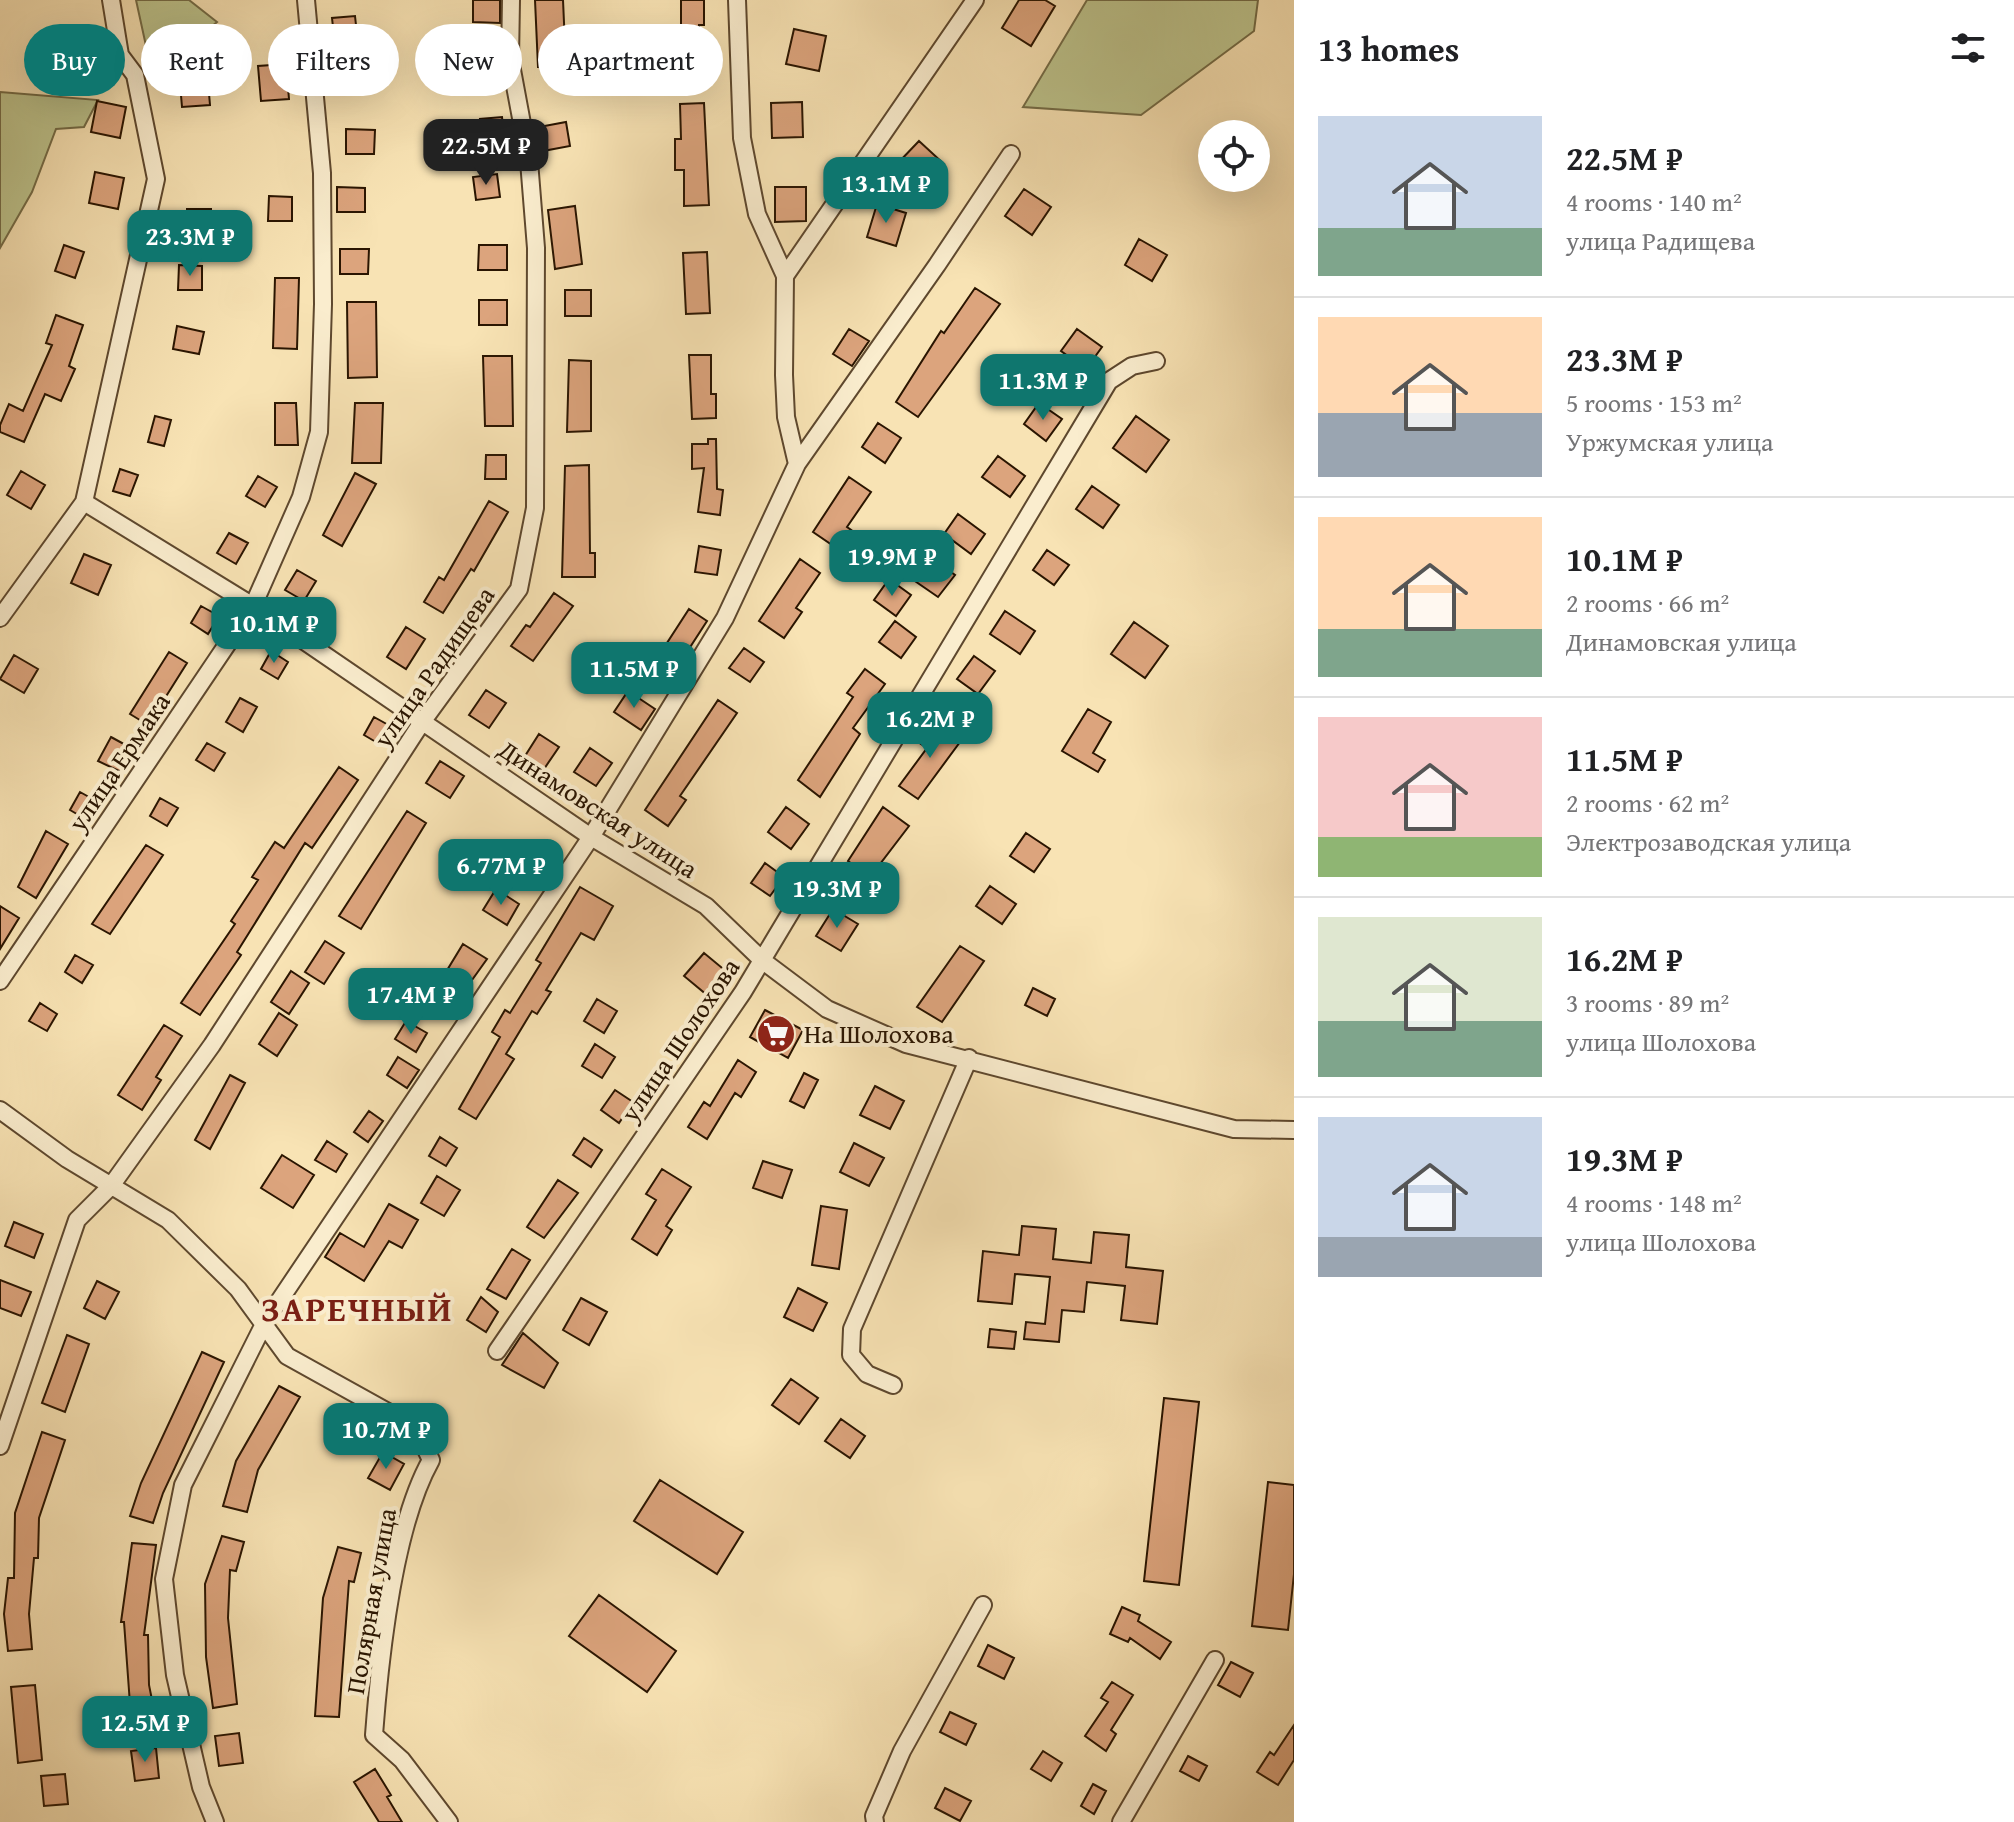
<!DOCTYPE html>
<html lang="en">
<head>
<meta charset="utf-8">
<style>
  body { margin:0; font-family:"Gentium Book Plus",serif; background:#f2f2f2; color:#202124; height:100vh; display:flex; flex-direction:column; font-size:30px; white-space:nowrap }
  * { box-sizing:border-box; margin:0 }
  p { font-size:26px; color:#757577 }
  .icon { flex:none; width:44px; height:44px; fill:none; stroke:currentColor; stroke-width:2; stroke-linecap:round; stroke-linejoin:round }
  .map { position:relative; flex:1; overflow:hidden }
  .sheet { display:flex; flex-direction:column; background:#fff; width:720px }
  .sheet>* { flex:none }
  .guide { position:absolute; left:24px; top:24px; width:760px; height:72px; display:flex; gap:16px }
  .fabs { position:absolute; left:1198px; top:120px; display:grid; gap:16px }
  .fabs a { display:grid; place-items:center; width:72px; height:72px; border-radius:50%; background:#fff; box-shadow:0 8px 32px #0002; font-size:40px }
  .price { position:absolute; translate:-50% -68px; padding:0 18px; border-radius:16px; background:#0f766e; color:#fff; font-size:26px; line-height:52px; filter:drop-shadow(0 2px 4px #0008) }
  .price::after { content:''; position:absolute; left:50%; top:48px; width:24px; height:18px; margin-left:-12px; background:inherit; clip-path:polygon(0 0,100% 0,50% 100%) }
  .price.active { background:#222; color:#fff }
  ul { padding:0; list-style:none }
  li { display:flex; align-items:center; gap:24px; height:200px; padding:0 24px }
  li+li { border-top:2px solid #e0e0e0 }
  li span { display:grid; place-items:center; flex:none; width:224px; height:160px; border-radius:0px; color:#555 }
  li>.icon { margin-inline-start:auto }
  span .icon { width:96px; height:96px; fill:#fffc; stroke-width:1 }
  li b { font-size:34px }
  h2 { display:flex; justify-content:space-between; align-items:center; height:96px; padding:0 24px; font-size:34px }
  .chip { padding:0 28px; border-radius:36px; background:#fff; box-shadow:0 8px 32px #0002; font-size:28px; line-height:72px }
  .chip.active { background:#0f766e; color:#fff }
  main { display:flex; flex:1; min-height:0 }
  .map>svg:first-child { display:block }
  .green { fill:#bdc48d; stroke:#746c47; stroke-width:2 }
  .building { fill:#dca47d; stroke:#2a1501; stroke-width:2 }
  .lines { fill:none; stroke-linecap:round; stroke-linejoin:round }
  .minor-casing { stroke:#5e482e; stroke-width:20 }
  .minor { stroke:#faedce; stroke-width:16 }
  .labels { text-anchor:middle; stroke-width:8; stroke-linejoin:round; paint-order:stroke }
  .street-label { font-size:26px; fill:#2a1501; stroke:#faedce }
  .poi-label { font-size:26px; fill:#2a1501; stroke:#faedce; text-anchor:start }
  .district-label { font-size:34px; font-weight:bold; letter-spacing:2px; fill:#7a1f14; stroke:#faedce }
</style>
</head>
<body>
<main>
<div class="map">
<svg width="1294" height="1822" viewBox="0 0 1294 1822">
  <rect width="100%" height="100%" fill="#f8e3b4"/>
  <filter id="stains"><feTurbulence type="fractalNoise" baseFrequency=".0025" numOctaves="4"/><feColorMatrix values="0 0 0 0 .2 0 0 0 0 .09 0 0 0 0 .02 0 0 0 .5 -.17"/></filter>
  <radialGradient id="worn" r=".72"><stop offset=".6" stop-color="#630" stop-opacity="0"/><stop offset="1" stop-color="#630" stop-opacity=".3"/></radialGradient>
  <path class="green" d="M136,0H189L217,22L179,54L148,55Z
    M1087,0H1258L1254,31L1141,115L1023,107Z
    M0,92L98,100L84,127L56,129L32,192L0,248Z"/>
  <path class="building" d="M473,0H500V23L473,22Z
    M535,0H563L566,68L538,67Z
    M681,0H704V25H699L700,62H676L675,38H681Z
    M1019,0H1045L1055,6L1031,46L1002,28Z
    M355,16L362,79L339,81L332,18Z
    M794,29L826,36L819,71L786,64Z
    M497,57L499,92L476,94L474,59Z
    M286,64L289,99L261,101L258,66Z
    M207,70L210,105L182,107L179,72Z
    M97,101L126,107L120,138L91,132Z
    M802,102L803,137L772,138L771,103Z
    M704,103L709,205L684,206V170H675V139H681L680,104Z
    M502,117L505,144L483,146L480,119Z
    M566,122L570,146L543,151L539,127Z
    M346,129L375,130L374,154H346Z
    M919,141L944,164L922,187L897,164Z
    M95,172L124,178L118,209L89,203Z
    M497,174L500,197L476,200L473,177Z
    M337,187L365,188V212H337Z
    M775,187H806V221L775,222Z
    M1024,189L1051,207L1032,235L1005,216Z
    M269,196L292,197V221H268Z
    M877,204L906,213L896,246L867,237Z
    M575,206L582,264L555,269L548,210Z
    M187,209H211V233H187Z
    M1139,239L1167,255L1152,281L1125,265Z
    M64,245L84,252L75,278L55,271Z
    M479,245H507V270H478Z
    M340,249H369L368,274H340Z
    M707,252L710,313L686,314L683,253Z
    M179,265L202,266V290H178Z
    M275,278H299L297,349L273,348Z
    M975,288L1000,304L918,417L896,402L941,331L944,333Z
    M565,290H591V316H565Z
    M479,300H507V325H479Z
    M347,302H376L377,377L348,378Z
    M56,315L83,325L69,366L75,369L61,401L45,394L24,442L0,432V425L9,404L23,411L52,345L46,343Z
    M177,326L204,332L199,354L173,349Z
    M849,329L869,341L852,366L833,354Z
    M1077,329L1102,347L1086,369L1061,351Z
    M689,355H711V394H716V418L692,419Z
    M483,356H512L513,426H485Z
    M569,360L591,361V431L567,432Z
    M275,403H296L298,445H275Z
    M355,403H383L381,463H352Z
    M1039,403L1062,419L1046,441L1024,424Z
    M155,416L171,420L164,446L148,442Z
    M1136,416L1169,440L1146,472L1113,448Z
    M878,423L901,438L885,463L862,447Z
    M708,439H716L717,489L723,490L720,515L698,512L704,468L692,469V444H708Z
    M486,455H506V479H485Z
    M998,456L1025,476L1010,497L982,477Z
    M589,465L590,553H595V577H562L565,466Z
    M120,469L138,475L130,496L113,491Z
    M21,471L45,485L31,509L7,495Z
    M355,473L376,484L342,546L323,535Z
    M258,476L277,487L265,507L246,496Z
    M849,477L871,492L847,527L854,532L841,551L813,532Z
    M1092,486L1119,505L1103,528L1076,509Z
    M489,501L508,512L474,571L471,569L443,613L424,602L439,577L444,580Z
    M958,514L985,534L971,554L944,534Z
    M229,533L248,543L236,564L217,553Z
    M699,546L721,550L717,575L695,572Z
    M1047,550L1069,565L1054,585L1033,570Z
    M84,554L111,565L98,595L71,583Z
    M929,556L955,575L938,597L912,579Z
    M800,559L820,573L796,608L802,612L784,638L759,621Z
    M297,570L316,581L304,601L285,590Z
    M889,579L911,595L896,616L874,600Z
    M554,593L573,606L533,661L511,646L526,625L530,627Z
    M201,606L219,616L208,634L191,623Z
    M689,609L707,621L672,675L654,663Z
    M1005,611L1035,631L1020,654L990,634Z
    M895,621L916,637L901,658L879,642Z
    M1134,622L1168,646L1145,678L1111,654Z
    M406,627L425,639L406,669L387,657Z
    M744,648L764,662L750,682L729,668Z
    M271,651L288,662L278,679L261,669Z
    M169,652L187,663L148,725L130,714Z
    M14,655L38,669L24,693L0,679Z
    M974,656L995,671L978,694L957,679Z
    M865,669L885,684L853,728L860,734L820,797L798,780L853,697L847,693Z
    M486,690L506,703L489,728L469,715Z
    M628,691L655,709L641,730L614,712Z
    M240,698L257,707L243,732L226,722Z
    M718,700L737,713L680,796L686,800L668,826L645,810Z
    M1088,709L1111,722L1093,753L1105,760L1098,772L1062,751Z
    M374,717L392,727L381,745L364,735Z
    M932,722L960,742L918,799L899,786L927,748L918,742Z
    M539,734L559,747L544,769L525,756Z
    M111,737L133,749L121,772L98,761Z
    M207,743L225,753L214,771L196,760Z
    M590,748L612,763L596,786L574,772Z
    M440,761L464,776L450,798L426,783Z
    M339,767L358,780L312,848L305,843L237,952L241,955L200,1015L181,1003L235,924L231,921L258,880L252,877L275,842L284,848Z
    M80,792L98,802L87,820L70,810Z
    M160,798L178,808L167,826L150,816Z
    M786,807L809,824L791,849L768,832Z
    M883,807L909,826L870,877L848,861Z
    M407,811L426,823L361,929L339,916Z
    M46,831L68,844L36,898L18,887Z
    M1026,833L1050,849L1034,872L1010,856Z
    M146,845L163,855L110,934L92,924Z
    M532,847L550,859L539,876L521,864Z
    M765,863L784,877L770,896L751,883Z
    M990,886L1016,904L1002,924L976,906Z
    M580,887L613,906L594,940L581,933L546,990L551,992L537,1014L532,1011L506,1054L514,1059L476,1119L459,1109L500,1037L492,1032L505,1010L510,1013L541,963L536,960Z
    M496,889L519,904L507,925L483,910Z
    M0,906L19,918L0,949Z
    M833,909L858,924L841,951L816,936Z
    M325,941L344,953L324,984L305,972Z
    M463,944L487,959L452,1008L432,995Z
    M960,946L984,961L942,1022L917,1007Z
    M704,953L727,972L707,995L684,976Z
    M75,955L93,965L82,983L65,972Z
    M291,971L309,983L289,1014L271,1002Z
    M1033,988L1055,999L1047,1016L1025,1005Z
    M597,999L617,1011L604,1033L584,1021Z
    M40,1003L57,1014L47,1031L29,1021Z
    M765,1010L803,1030L788,1058L750,1037Z
    M279,1013L297,1025L277,1056L259,1044Z
    M406,1021L427,1033L416,1052L395,1039Z
    M164,1025L182,1036L156,1077L161,1080L142,1110L118,1095Z
    M595,1044L615,1057L602,1078L582,1066Z
    M398,1057L419,1070L407,1088L387,1075Z
    M738,1060L756,1072L741,1097L735,1093L707,1139L688,1127L704,1102L710,1106Z
    M804,1073L818,1080L804,1108L790,1101Z
    M230,1075L245,1083L210,1149L195,1140Z
    M875,1086L904,1101L890,1129L860,1115Z
    M615,1090L633,1102L619,1123L601,1110Z
    M369,1111L383,1121L368,1142L354,1132Z
    M440,1137L457,1148L446,1166L429,1156Z
    M584,1138L602,1150L591,1167L573,1155Z
    M327,1141L347,1154L336,1172L315,1160Z
    M854,1143L884,1158L869,1186L840,1172Z
    M282,1155L314,1175L293,1208L261,1188Z
    M763,1161L792,1170L782,1198L753,1188Z
    M662,1169L691,1187L666,1226L672,1230L657,1255L632,1239L656,1200L646,1194Z
    M437,1176L460,1190L444,1216L421,1203Z
    M558,1180L578,1193L544,1238L527,1227Z
    M389,1204L418,1220L402,1248L389,1241L364,1281L325,1257L340,1233L364,1247Z
    M821,1206L847,1210L839,1269L812,1265Z
    M14,1222L43,1234L34,1258L5,1246Z
    M1022,1226L1056,1229L1053,1259L1091,1263L1094,1232L1129,1235L1126,1267L1163,1271L1157,1324L1121,1320L1125,1286L1087,1282L1084,1312L1062,1310L1059,1342L1024,1339L1026,1322L1045,1324L1050,1277L1015,1274L1012,1304L978,1301L983,1251L1019,1255Z
    M512,1249L530,1260L506,1299L487,1289Z
    M0,1280L31,1292L21,1316L0,1308Z
    M97,1281L119,1292L105,1319L84,1308Z
    M798,1288L827,1303L813,1331L784,1317Z
    M481,1297L498,1312L486,1332L467,1320Z
    M581,1298L607,1312L589,1345L563,1330Z
    M990,1329L1016,1332L1014,1349L988,1347Z
    M523,1333L558,1363L544,1388L502,1365Z
    M67,1335L89,1344L65,1412L42,1403Z
    M202,1352L224,1362L163,1493L153,1523L130,1516L141,1483Z
    M791,1379L818,1398L799,1424L772,1405Z
    M279,1386L300,1397L258,1470L247,1512L223,1506L236,1461Z
    M1164,1398L1199,1402L1179,1585L1144,1581Z
    M841,1419L865,1436L850,1458L825,1441Z
    M42,1432L65,1440L39,1518L38,1558H34L29,1614L32,1649L8,1651L4,1614L8,1578H14L15,1513Z
    M383,1452L404,1464L390,1490L368,1478Z
    M660,1480L743,1532L717,1574L634,1521Z
    M1268,1482L1294,1485V1574L1288,1630L1252,1626Z
    M222,1536L244,1542L236,1571L230,1570L228,1618L237,1704L213,1708L206,1657L205,1584Z
    M132,1543L156,1545L144,1635H148L149,1685L155,1715L131,1718L124,1622H121Z
    M338,1547L361,1553L354,1582L349,1581L339,1717L315,1716L323,1598Z
    M599,1595L676,1651L647,1692L569,1636Z
    M1122,1607L1140,1615L1138,1621L1171,1642L1160,1659L1130,1638L1128,1642L1110,1634Z
    M988,1645L1014,1658L1004,1679L978,1666Z
    M1231,1662L1253,1673L1240,1697L1218,1685Z
    M1112,1682L1133,1695L1111,1730L1116,1734L1106,1751L1085,1736L1108,1702L1101,1698Z
    M35,1685L42,1760L18,1763L11,1687Z
    M950,1712L976,1724L966,1745L940,1732Z
    M1294,1725V1760L1278,1785L1257,1772L1270,1752L1274,1755Z
    M239,1733L243,1763L219,1766L215,1736Z
    M156,1748L159,1778L135,1781L131,1751Z
    M1043,1751L1062,1763L1051,1781L1031,1769Z
    M1188,1756L1207,1766L1199,1781L1180,1771Z
    M375,1769L391,1795L387,1797L402,1822H379L354,1782Z
    M65,1774L68,1804L44,1806L41,1776Z
    M1093,1784L1106,1791L1094,1814L1081,1806Z
    M945,1788L971,1801L960,1821L935,1808Z"/>
  <g class="lines">
    <g class="minor-casing">
      <path id="minor" d="M737,0L742,138L757,214L785,276L784,375L786,417L797,464
        M785,276L975,0
        M84,502L253,606L591,837L706,906L763,961L827,1009L906,1044L1234,1129L1294,1130
        M0,618L84,502L156,179L135,75L120,55L111,0
        M0,981L253,606L301,497L319,432L323,304L322,173L306,0
        M0,1110L67,1159L168,1220L238,1289L287,1356L404,1421L418,1433L431,1460C393,1528 380,1656 374,1735L402,1760L449,1822
        M497,1351L743,992L1109,381L1132,366L1156,361
        M893,1385L867,1374L851,1355L852,1329L969,1058
        M0,1446L77,1220L111,1186L212,1045L422,722L519,589L535,508L536,248L529,161L510,59L511,0
        M215,1822L201,1787L175,1675L164,1579L183,1485L265,1322L591,837L725,618L797,464L937,265L1011,154
        M875,1822L874,1816L902,1751L983,1605
        M1121,1822L1215,1660"/>
    </g>
    <use href="#minor" class="minor"/>
  </g>
  <defs>
    <g id="supermarket-disc" transform="scale(2)"><circle r="9.5" fill="#8f2418" stroke="#faedce"/><path d="M-6-5.5h2.5l.6 2H6L4.5 2H-2.5L-4.4-4H-6ZM-1.5 3.2a1.3 1.3 0 1 0 .1 0ZM3 3.2a1.3 1.3 0 1 0 .1 0Z" fill="#fff"/></g>
  </defs>
  <g fill-rule="evenodd">
    <use href="#supermarket-disc" x="776" y="1034"/>
  </g>
  <g class="labels">
    <g class="street-label">
      <text transform="translate(434 667) rotate(-55)" y="9">улица Радищева</text>
      <text transform="translate(119 762) rotate(-56)" y="9">улица Ермака</text>
      <text transform="translate(598 809) rotate(33)" y="9">Динамовская улица</text>
      <text transform="translate(680 1040) rotate(-56)" y="9">улица Шолохова</text>
      <text transform="translate(371 1601) rotate(-80)" y="9">Полярная улица</text>
    </g>
    <g class="poi-label">
      <text x="804" y="1043">На Шолохова</text>
    </g>
    <g class="district-label">
      <text x="357" y="1321">ЗАРЕЧНЫЙ</text>
    </g>
  </g>
  <rect width="100%" height="100%" filter="url(#stains)"/>
  <rect width="100%" height="100%" fill="url(#worn)"/>
</svg>
<div class="fabs">
<a><svg class="icon" aria-label="locate" viewBox="0 0 24 24"><circle cx="12" cy="12" r="6"/><path d="M12 2v4M12 18v4M2 12h4M18 12h4"/></svg></a>
</div>
<b class="price active" style="left:486px;top:187px">22.5M ₽</b>
<b class="price" style="left:886px;top:225px">13.1M ₽</b>
<b class="price" style="left:190px;top:278px">23.3M ₽</b>
<b class="price" style="left:1043px;top:422px">11.3M ₽</b>
<b class="price" style="left:892px;top:598px">19.9M ₽</b>
<b class="price" style="left:274px;top:665px">10.1M ₽</b>
<b class="price" style="left:634px;top:710px">11.5M ₽</b>
<b class="price" style="left:930px;top:760px">16.2M ₽</b>
<b class="price" style="left:501px;top:907px">6.77M ₽</b>
<b class="price" style="left:837px;top:930px">19.3M ₽</b>
<b class="price" style="left:411px;top:1036px">17.4M ₽</b>
<b class="price" style="left:386px;top:1471px">10.7M ₽</b>
<b class="price" style="left:145px;top:1764px">12.5M ₽</b>
<div class="guide">
<a class="chip active">Buy</a>
<a class="chip">Rent</a>
<a class="chip">Filters</a>
<a class="chip">New</a>
<a class="chip">Apartment</a>
</div>
</div>
<section class="sheet">
<h2>13 homes<svg class="icon" aria-label="filters" viewBox="0 0 24 24"><path d="M4 7h16M4 17h16"/><circle cx="9" cy="7" r="2"/><circle cx="15" cy="17" r="2"/></svg></h2>
<ul>
<li><span style="background:linear-gradient(#c9d6e8 70%,#7fa58c 0)"><svg class="icon" aria-label="home" viewBox="0 0 24 24"><path d="M3 11l9-7 9 7M6 9v11h12V9"/></svg></span><div><b>22.5M ₽</b><p>4 rooms · 140 m²</p><p>улица Радищева</p></div></li>
<li><span style="background:linear-gradient(#ffd9b3 60%,#9aa5b1 0)"><svg class="icon" aria-label="home" viewBox="0 0 24 24"><path d="M3 11l9-7 9 7M6 9v11h12V9"/></svg></span><div><b>23.3M ₽</b><p>5 rooms · 153 m²</p><p>Уржумская улица</p></div></li>
<li><span style="background:linear-gradient(#ffd9b3 70%,#7fa58c 0)"><svg class="icon" aria-label="home" viewBox="0 0 24 24"><path d="M3 11l9-7 9 7M6 9v11h12V9"/></svg></span><div><b>10.1M ₽</b><p>2 rooms · 66 m²</p><p>Динамовская улица</p></div></li>
<li><span style="background:linear-gradient(#f6c9c9 75%,#8fb573 0)"><svg class="icon" aria-label="home" viewBox="0 0 24 24"><path d="M3 11l9-7 9 7M6 9v11h12V9"/></svg></span><div><b>11.5M ₽</b><p>2 rooms · 62 m²</p><p>Электрозаводская улица</p></div></li>
<li><span style="background:linear-gradient(#dfe7d0 65%,#7fa58c 0)"><svg class="icon" aria-label="home" viewBox="0 0 24 24"><path d="M3 11l9-7 9 7M6 9v11h12V9"/></svg></span><div><b>16.2M ₽</b><p>3 rooms · 89 m²</p><p>улица Шолохова</p></div></li>
<li><span style="background:linear-gradient(#c9d6e8 75%,#9aa5b1 0)"><svg class="icon" aria-label="home" viewBox="0 0 24 24"><path d="M3 11l9-7 9 7M6 9v11h12V9"/></svg></span><div><b>19.3M ₽</b><p>4 rooms · 148 m²</p><p>улица Шолохова</p></div></li>
</ul>
</section>
</main>
</body>
</html>
